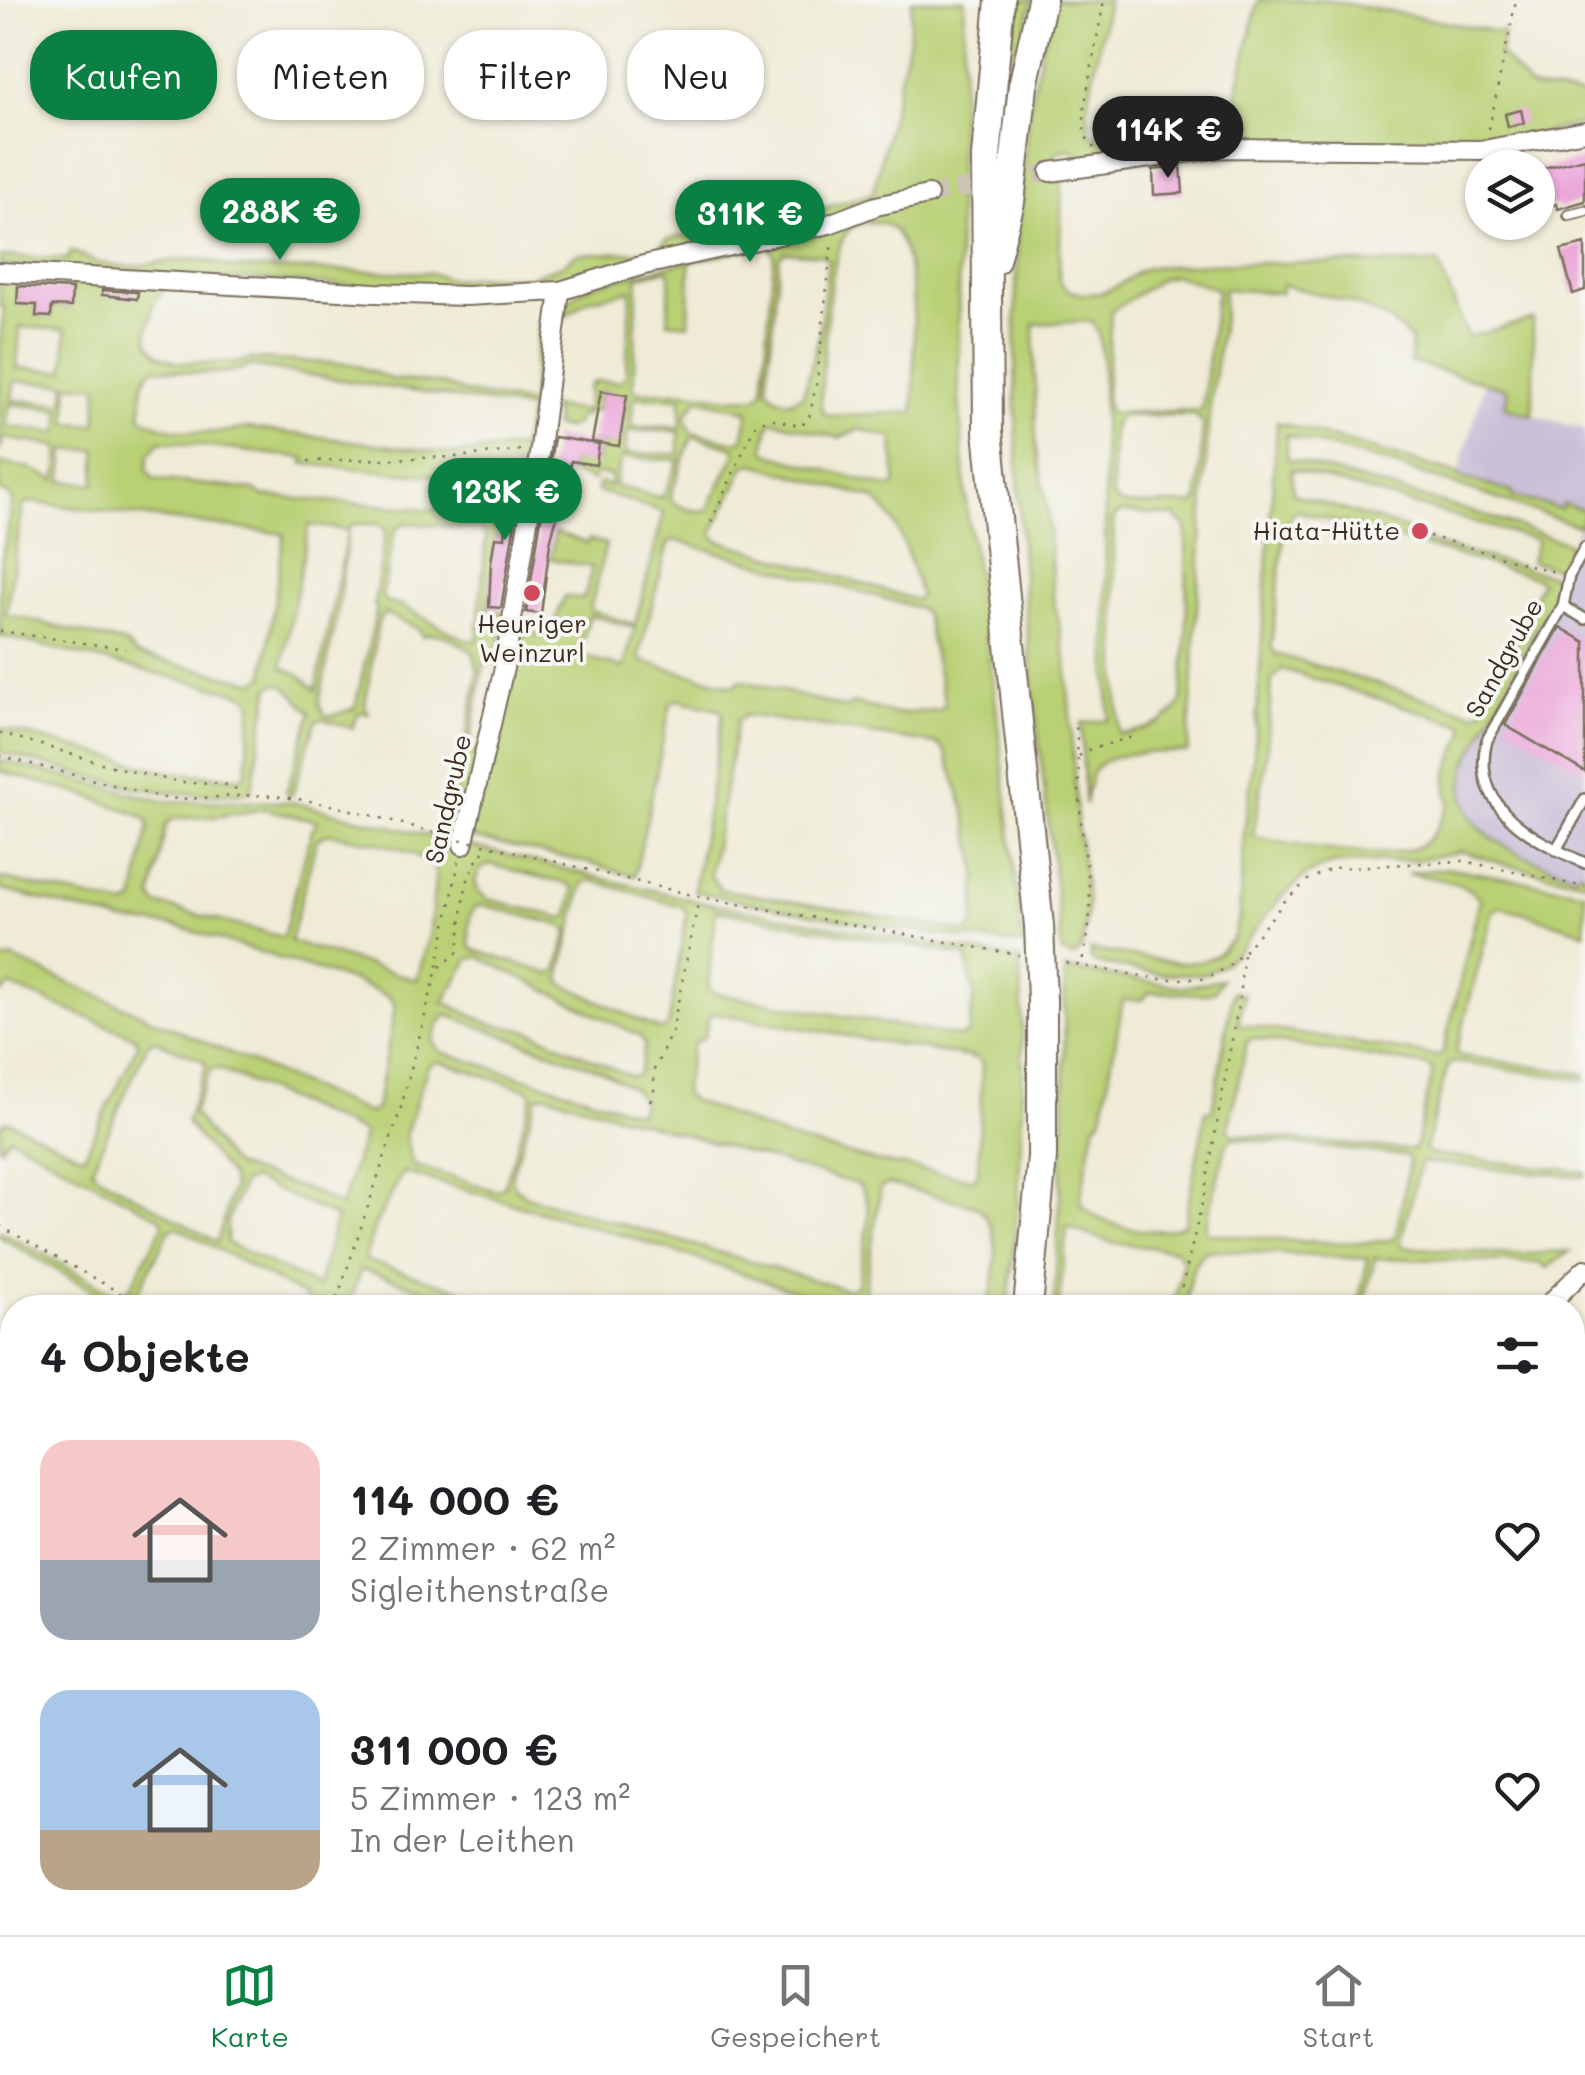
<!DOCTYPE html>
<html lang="de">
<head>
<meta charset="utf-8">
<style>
  body { margin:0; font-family:Mali,sans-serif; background:#f6f6f6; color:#202124; height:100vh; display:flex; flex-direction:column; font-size:38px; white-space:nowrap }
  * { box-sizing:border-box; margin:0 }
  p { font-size:32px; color:#757577 }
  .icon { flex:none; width:55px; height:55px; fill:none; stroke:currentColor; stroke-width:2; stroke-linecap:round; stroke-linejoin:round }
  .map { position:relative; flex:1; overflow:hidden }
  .panel { position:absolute; left:0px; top:1295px; width:1585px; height:640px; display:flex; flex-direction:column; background:#fff; border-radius:40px 40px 0 0; box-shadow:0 2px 8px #0004 }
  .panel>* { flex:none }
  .banner { position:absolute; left:30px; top:30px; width:1000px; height:90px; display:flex; gap:20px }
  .controls { position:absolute; left:1465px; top:150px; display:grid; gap:20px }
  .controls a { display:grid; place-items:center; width:90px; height:90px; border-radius:50%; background:#fff; box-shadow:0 2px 8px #0004; font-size:50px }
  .price { position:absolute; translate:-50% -85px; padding:0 22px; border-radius:35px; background:#0b8043; color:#fff; font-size:32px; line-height:65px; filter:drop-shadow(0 2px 5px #0008) }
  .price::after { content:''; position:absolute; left:50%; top:60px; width:30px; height:22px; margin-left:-15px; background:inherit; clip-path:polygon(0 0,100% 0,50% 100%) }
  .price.selected { background:#222; color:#fff }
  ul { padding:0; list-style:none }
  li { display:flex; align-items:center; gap:30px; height:250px; padding:0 40px }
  li span { display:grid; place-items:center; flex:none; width:280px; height:200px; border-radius:30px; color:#555 }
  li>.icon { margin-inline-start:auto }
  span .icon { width:120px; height:120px; fill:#fffc; stroke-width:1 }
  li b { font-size:42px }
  h2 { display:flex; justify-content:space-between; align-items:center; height:120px; padding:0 40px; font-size:42px }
  .pill { padding:0 35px; border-radius:40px; background:#fff; box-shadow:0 2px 8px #0004; font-size:35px; line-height:90px }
  .pill.selected { background:#0b8043; color:#fff }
  .tabs { display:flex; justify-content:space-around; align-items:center; height:140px; border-top:2px solid #e0e0e0; background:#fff; font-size:28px; color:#757577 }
  .tabs a { display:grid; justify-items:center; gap:5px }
  .tabs .selected { color:#0b8043 }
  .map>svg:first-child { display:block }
  .industrial { fill:#c9bfd7 }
  .green { fill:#b9d075; stroke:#7a7d4a; stroke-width:2.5; fill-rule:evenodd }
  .forest { fill:#92b266; stroke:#666e42; stroke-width:2.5 }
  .water { fill:#53b7d2; stroke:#477078; stroke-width:2.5 }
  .building { fill:#eca7da }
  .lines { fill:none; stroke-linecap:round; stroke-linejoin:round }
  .street-tunnel { stroke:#cbc4b1; stroke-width:18; stroke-dasharray:18 9; stroke-linecap:butt }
  .lane-casing { stroke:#7a6e5e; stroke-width:14 }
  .street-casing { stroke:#7a6e5e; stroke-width:22 }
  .secondary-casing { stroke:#7a6e5e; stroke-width:30 }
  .primary-casing { stroke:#7a6e5e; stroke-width:32 }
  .path { stroke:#7a6e5e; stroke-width:2.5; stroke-dasharray:2.5 8; stroke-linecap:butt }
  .lane { stroke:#fff; stroke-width:9 }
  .street { stroke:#fff; stroke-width:18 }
  .secondary { stroke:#fff; stroke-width:25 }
  .primary { stroke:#fff; stroke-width:28 }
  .primary-bridge-casing { stroke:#7a6e5e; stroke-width:32; stroke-linecap:butt }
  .path-bridge { stroke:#7a6e5e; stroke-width:2.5; stroke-dasharray:2.5 8; stroke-linecap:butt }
  .primary-bridge { stroke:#fff; stroke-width:28 }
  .poi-dot { fill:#d1495b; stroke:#f6f6f2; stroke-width:4 }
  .labels { text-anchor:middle; stroke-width:8; stroke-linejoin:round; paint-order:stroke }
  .poi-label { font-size:25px; fill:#3b2a1e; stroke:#f6f6f2; text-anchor:end }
  .street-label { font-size:25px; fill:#3b2a1e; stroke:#f6f6f2 }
</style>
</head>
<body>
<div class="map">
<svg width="1585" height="1935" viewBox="0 0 1585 1935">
  <rect width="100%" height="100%" fill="#f6f6f2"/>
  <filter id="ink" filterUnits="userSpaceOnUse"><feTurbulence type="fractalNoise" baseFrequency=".01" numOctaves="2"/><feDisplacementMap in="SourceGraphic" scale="20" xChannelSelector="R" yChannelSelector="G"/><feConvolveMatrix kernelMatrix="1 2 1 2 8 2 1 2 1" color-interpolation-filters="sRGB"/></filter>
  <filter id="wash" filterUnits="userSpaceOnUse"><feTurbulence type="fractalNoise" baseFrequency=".0048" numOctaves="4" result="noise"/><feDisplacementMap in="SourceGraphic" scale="40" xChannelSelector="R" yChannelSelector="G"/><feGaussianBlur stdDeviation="2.25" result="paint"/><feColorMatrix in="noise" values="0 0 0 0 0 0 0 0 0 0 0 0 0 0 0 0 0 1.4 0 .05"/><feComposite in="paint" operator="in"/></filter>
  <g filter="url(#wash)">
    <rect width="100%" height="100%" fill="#efebd6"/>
    <path class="industrial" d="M1485,382L1509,389L1506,407L1585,430V510L1564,504L1561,510L1458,477Z
      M1585,514V874L1579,871L1575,877L1488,838L1468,811L1462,794V776L1480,736L1560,585L1555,576Z"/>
    <path class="green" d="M912,0H965L958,195L959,398L967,512L993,680L1023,944C912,934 803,914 694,891L723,713L718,709L678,700L671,702L635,876L589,863L468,837L516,636C565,628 546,637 565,596L582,599L585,596L592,567L551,559L555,532L587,543L589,539L606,544L590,610L635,625L664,512L597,491L599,483L610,486L611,476L595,473L593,481L569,473L571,461H597L598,449L589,447V442L618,445L627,396L601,391L597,411H586V416H579L576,424L567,428L554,427L555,416L551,407L586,411L589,386L596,381L621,382L626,375L631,290L588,300L562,319C566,298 576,293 595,284L782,238L824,234L833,230L825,219L567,283L464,292L0,266V256L68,259L71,251L98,263L131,267L186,259L206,260L233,268L431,273L449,279L493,276L527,278L562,265L576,254L653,252L668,239L805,214L873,193L909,39ZM868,222C878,222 889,223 896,233C920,268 913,368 914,412L829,416L823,412L821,404C823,368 827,258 847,232C853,225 859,224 868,222ZM760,246L769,248L774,254L763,391L757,397L729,398L689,392H640L633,388L638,276L665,270L670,272L668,322L689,324L690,262ZM784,252L822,255L828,261L819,337L803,395L788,402L776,397L767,388L779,257ZM681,398V427H631L634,398ZM698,399L749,411L743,439L737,442L691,432L685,416ZM774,421L839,438L859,429L893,438L896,484L891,488L769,454L764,449L769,425ZM628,431H679V454H625ZM696,437L732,447L736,452L707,510C696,513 676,507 670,498L691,438ZM621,458L679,460L662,498L615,486ZM754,464L873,498C900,517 911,565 920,596L916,600L717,540L712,534L745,466ZM674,540L919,608L925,614L945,705L940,710L896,714L854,703L846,708L741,680L734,686L644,662L639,657L668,543ZM590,615L635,628L623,668L579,655ZM746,715L937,744L945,750L964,807L977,867L974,925L968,932L720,889L710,875L737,721Z
      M1017,0H1033L1015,64L1010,60Z
      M1052,0H1108L1087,108L1090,134C1137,140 1188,152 1230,123L1258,0H1327L1504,33L1500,54L1531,88L1585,96V123L1481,146L1084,160L1072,150H1061L1049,161L1048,180L1062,178L1059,279C1066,298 1096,296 1112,289C1126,283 1137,268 1152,267C1248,260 1343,264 1438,263L1468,337L1533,319V415L1505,407L1508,389L1410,362L1411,340C1378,303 1328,297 1282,285L1281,293L1223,289V314L1209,415L1188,752C1164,752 1106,749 1093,772C1088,781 1087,795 1085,805L1081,723L1109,720L1102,358L1099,335L1092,321L1034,324L1036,445L1048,512L1053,595L1066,659L1078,831L1088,905L1082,948L1074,957L1062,953C1051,832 1033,711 1024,590C1014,437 1010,280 1027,127C1032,85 1044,42 1052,0ZM1174,275L1217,289L1202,410L1109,413L1106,394L1111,312L1162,278ZM1195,415L1203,423L1198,499L1195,504L1125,505L1117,501L1112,494L1113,428L1116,420L1124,416ZM1123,512L1175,516L1186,527L1187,631L1181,703C1170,723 1141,732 1119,734L1113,521L1116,515Z
      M73,280L168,285L154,302L147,335L150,345L159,355L175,362L234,363L251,359L352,364L391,379L442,384L463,392L531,404L539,321L548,332L529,468L513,466L505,538L495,537L488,609L504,612L498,664L484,663L469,748L479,751L460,835L438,830C457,803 460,782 460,750L465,748L478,673L474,653C458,643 441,628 422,636L419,629L384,613L378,623L365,705L369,714L359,712L352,728L323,719L316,721L292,795L286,793L311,713L287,687L278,683L270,687L251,792C162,803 85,775 0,752V728L170,772L240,778L246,773L252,703L246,695L3,636L0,638V567L13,501L8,494L0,492V463L29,468L56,480L60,455L57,446L3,438L0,451V342L4,307L0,306V281L18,282L17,303L37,305L36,316L50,317L52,306L71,307ZM20,327L66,330L65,371L17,368ZM250,366L529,409L530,410L521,447L455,454L248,428C214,435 172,435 141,417C143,401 138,376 155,368C188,372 218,378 250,366ZM14,381L66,384L64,404L12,400ZM69,385L98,386L96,425L67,423ZM10,404L61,410L58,433L6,426ZM160,441L305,458L304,464L435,476L437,510L263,496L254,490L154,479L147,470L149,455ZM65,450H97L95,484L62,481ZM29,502L284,534L264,677L255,682L137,655L126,644L6,614L23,506ZM405,523L481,529L486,536L477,641L466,640L402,606L385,602L382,596L395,530ZM353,524H379L386,530L374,605L377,608L355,708L332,716L325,715L319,704L338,609L348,529ZM309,525L348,530L316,690L300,675L282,667Z
      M1277,422L1459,474V477L1512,492V496L1561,509L1563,504L1585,510L1579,526L1392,464L1285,435L1288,459L1480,514L1570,544L1558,569L1531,561L1537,540L1291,469L1293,494L1409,530L1408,537L1555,576L1560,584L1470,757C1439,834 1520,853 1575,876L1579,871L1585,874V882L1503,864L1462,851L1418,860L1331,864L1306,875L1281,897L1239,950L1223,964L1204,974H1159L1096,963L1091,960L1090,950L1180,963L1202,961L1217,955L1233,938L1239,918L1244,834L1254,756ZM1299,511L1537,578L1541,582L1482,710L1475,713L1276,654L1271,647L1284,535L1292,514ZM1282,669L1464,725L1465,732C1455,754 1440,778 1450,802C1443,815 1437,832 1425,842C1400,866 1286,845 1253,836L1266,759L1272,680Z
      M0,760L163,801L291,802L696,901L1020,960C1026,1077 1021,1192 1008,1307H988C995,1274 1006,1231 976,1206L889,1184L881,1187L862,1307L834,1308L828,1302L643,1241L403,1172L374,1228L365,1260L516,1307H476L362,1269L347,1307H307L306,1297L177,1227L170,1229L138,1292L139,1299L124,1291L130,1288L163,1225L162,1219L10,1137L0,1148V1130L4,1122L9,1121L80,1155L85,1154L138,1044L135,1037L10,986L0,994V961L12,958L368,1113L376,1109L395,1007L391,998L359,983L176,926L123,921L0,889V878L125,906L134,902L149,824L144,817L88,796L0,771ZM265,809L318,821L312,830L283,937L156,904L152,897L166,825L172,819L213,817ZM328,833C362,841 411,844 436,870L430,932L417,980L290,941L317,839ZM489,864L570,885L574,889L569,915L563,918L487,899L478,891L475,881L480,870ZM590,880L681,906L687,912L668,1026L660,1030L563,984L560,977L583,884ZM483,905L564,926L568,932L557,971L550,974L474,950L469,944L470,916L475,907ZM716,910L966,956L974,995L968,1034L961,1037L714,993L708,986ZM479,957L640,1036L645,1044L639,1074L632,1077L530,1031L490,1024L444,1002L469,959ZM714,1013L976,1058L982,1064L978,1174L973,1179L870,1160L787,1138L691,1100L683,1093L693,1044L704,1037L709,1017ZM447,1015L598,1069L634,1089L642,1102L639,1113L441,1052L433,1042L439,1023ZM155,1040L202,1060L206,1065L186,1122L230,1176L233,1186L217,1242L96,1174L92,1168L148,1043ZM438,1061L527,1089L532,1095L504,1187L496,1191L413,1165L405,1136L428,1066ZM217,1068L364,1133L341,1206L313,1192L235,1166L228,1160L193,1113L210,1070ZM545,1094L859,1185C879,1208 861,1256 857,1285L848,1290L526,1196L514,1186L512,1174L537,1097ZM252,1179L336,1217L318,1287L227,1243V1222L243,1183Z
      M1450,868L1585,892V933L1522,912L1499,907L1493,911L1456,1052L1461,1056L1585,1074V1080L1454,1062L1448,1065L1425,1150L1430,1154L1585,1172V1177L1421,1162L1400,1243L1404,1247L1511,1255L1570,1251L1547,1268L1541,1263L1375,1258L1363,1307L1357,1308L1368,1259L1212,1250C1189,1254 1190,1288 1185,1307L1173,1308L1183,1261L1175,1250L1112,1243L1067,1227L1059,1307H1054L1064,1122L1065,969L1184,987L1222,979L1215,991L1207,994L1150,992L1142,1000H1123L1102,1116L1094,1127L1080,1201C1093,1227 1160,1239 1184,1224L1206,1111H1212L1233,991L1244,995L1238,1024L1437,1056L1443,1053L1480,899C1466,880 1429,878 1407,873ZM1253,1038L1429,1066L1433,1072L1415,1148L1407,1150L1233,1134L1228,1130L1247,1042ZM1233,1138L1406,1156L1410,1160L1395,1238C1365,1249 1246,1237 1208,1233L1205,1229L1227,1143Z
      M0,1231L140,1307H121L0,1237Z
      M1585,1592V1615L1578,1625L1585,1646V1669L1573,1639L1572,1598Z
      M1585,1843V1898L1573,1872V1845Z
      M602,1922L621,1923L643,1935H593Z
      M770,1923V1922L817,1923L811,1935H767Z
      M867,1923H1011L993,1935H861Z"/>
    <path class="forest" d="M1011,1923V1922L1093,1923L1074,1935H993Z"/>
    <path class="water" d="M920,1923V1922L1003,1923L984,1935H920Z"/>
    <g id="blocks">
      <path class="building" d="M1521,110L1524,123L1508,127L1505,114Z
        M1585,158V201L1558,209L1556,204L1550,206L1540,169Z
        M1181,166L1183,193L1154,195L1153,170Z
        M1585,244V290L1573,294L1561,250Z
        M18,286L72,289L71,307L52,306L51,317L36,316L37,305L17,304Z
        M102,290L138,292L137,299L102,295Z
        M601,391L627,395L619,446L592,442Z
        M554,437L599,444L596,465L571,461L550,543L541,614L526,612Z
        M513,465L524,467L501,608L489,607L491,562L495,537L505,538Z
        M1560,627L1585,642V772L1505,725Z"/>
    </g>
  </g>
  <g filter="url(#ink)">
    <use href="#blocks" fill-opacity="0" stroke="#7a6e5e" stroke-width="2.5"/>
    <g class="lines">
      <path class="street-tunnel" d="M928,195L1050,172"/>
      <g class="lane-casing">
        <path id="lane" d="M1569,215L1585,211
          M1585,548L1569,576L1563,606L1487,740C1469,807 1533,840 1585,863
          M1563,606L1585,619
          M1556,850L1585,799"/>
      </g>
      <g class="street-casing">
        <path id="street" d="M1050,172L1221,148L1484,150L1585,131
          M0,272L375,293L466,296L560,291L644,265L829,224L876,206L928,195
          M463,845L504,668L540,448L560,291
          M1545,1308L1585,1269
          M1097,1935L1108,1922"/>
      </g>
      <g class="secondary-casing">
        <path id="secondary" d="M1572,1589L1585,1584
          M1133,1935L1148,1922"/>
      </g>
      <g class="primary-casing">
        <path id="primary" d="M1000,0L986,157L988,431L1039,926
          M995,260L1010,202L1023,86L1042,0
          M1028,1308L1042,1157V1000
          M833,1935L840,1922"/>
      </g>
      <path class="path" d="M1489,129L1516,0
        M1094,148L1084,134V108L1104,0
        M308,461L455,457L523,450
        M711,522L756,423L773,419L801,426L809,418L817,380L832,240
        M1429,536L1558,573
        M0,631L126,649
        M1076,727C1079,761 1078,796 1082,830C1088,883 1097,910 1081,964
        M0,733C59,749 132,776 191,783C209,785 230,779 242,795
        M0,756L164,798C202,801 237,793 273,796C332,801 391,822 448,836
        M1079,756L1088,750L1132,737
        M483,844L700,897L1019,955
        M1066,963L1158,979H1206L1226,968L1243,953L1284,902L1309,879L1333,868L1463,861L1585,887
        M440,967L457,953C465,918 458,870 490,847
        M650,1101L654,1092V1070L672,1031L699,899
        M0,1226L147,1308
        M852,1297V1308
        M334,1308L400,1111L437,969L459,861
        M1177,1308L1205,1191L1240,994L1243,955
        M0,1798L12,1809
        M138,1922L154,1935
        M631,1922L652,1935
        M206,1935L215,1922
        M758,1935L762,1922"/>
      <use href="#lane" class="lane"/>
      <use href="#street" class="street"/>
      <use href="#secondary" class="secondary"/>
      <use href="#primary" class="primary"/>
      <g class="primary-bridge-casing">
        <path id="primary-bridge" d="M1039,926L1042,1000"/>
      </g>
      <path class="path-bridge" d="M450,837L480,844"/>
      <use href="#primary-bridge" class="primary-bridge"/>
    </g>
  </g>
  <g class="poi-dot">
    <circle cx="1420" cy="531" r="10"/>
    <circle cx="532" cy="593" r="10"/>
  </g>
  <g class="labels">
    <g class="poi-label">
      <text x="1400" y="540">Hiata-Hütte</text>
      <text x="532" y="633" text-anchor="middle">Heuriger<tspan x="532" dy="29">Weinzurl</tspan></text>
    </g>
    <g class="street-label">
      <text transform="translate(1504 658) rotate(-61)" y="9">Sandgrube</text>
      <text transform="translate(448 799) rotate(-77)" y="9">Sandgrube</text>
    </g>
  </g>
</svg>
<div class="controls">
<a><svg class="icon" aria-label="layers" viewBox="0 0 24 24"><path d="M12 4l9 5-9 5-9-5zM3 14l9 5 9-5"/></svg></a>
</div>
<b class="price selected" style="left:1168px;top:181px">114K €</b>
<b class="price" style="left:280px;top:263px">288K €</b>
<b class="price" style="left:750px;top:265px">311K €</b>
<b class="price" style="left:505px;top:543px">123K €</b>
<div class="banner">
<a class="pill selected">Kaufen</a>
<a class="pill">Mieten</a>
<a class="pill">Filter</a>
<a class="pill">Neu</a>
</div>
<section class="panel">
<h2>4 Objekte<svg class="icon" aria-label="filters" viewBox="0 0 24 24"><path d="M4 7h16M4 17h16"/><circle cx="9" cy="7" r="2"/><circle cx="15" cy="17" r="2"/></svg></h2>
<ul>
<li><span style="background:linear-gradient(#f6c9c9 60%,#9aa5b1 0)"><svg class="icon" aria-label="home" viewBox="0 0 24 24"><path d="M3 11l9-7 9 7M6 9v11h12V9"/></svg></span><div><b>114 000 €</b><p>2 Zimmer · 62 m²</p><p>Sigleithenstraße</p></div><svg class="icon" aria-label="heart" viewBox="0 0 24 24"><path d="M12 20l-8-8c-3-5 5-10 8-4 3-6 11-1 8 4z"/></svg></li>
<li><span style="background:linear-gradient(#a9c7e8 70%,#b9a48a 0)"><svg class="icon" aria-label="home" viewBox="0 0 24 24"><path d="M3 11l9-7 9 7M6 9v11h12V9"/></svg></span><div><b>311 000 €</b><p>5 Zimmer · 123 m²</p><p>In der Leithen</p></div><svg class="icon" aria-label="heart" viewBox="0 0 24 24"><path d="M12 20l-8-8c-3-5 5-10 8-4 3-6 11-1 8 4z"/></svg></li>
</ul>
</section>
</div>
<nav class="tabs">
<a class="selected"><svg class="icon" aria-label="map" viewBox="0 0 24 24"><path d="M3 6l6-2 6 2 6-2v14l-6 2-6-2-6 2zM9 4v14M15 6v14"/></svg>Karte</a>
<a><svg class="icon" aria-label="saved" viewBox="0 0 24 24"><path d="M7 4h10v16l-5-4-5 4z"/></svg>Gespeichert</a>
<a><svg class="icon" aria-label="home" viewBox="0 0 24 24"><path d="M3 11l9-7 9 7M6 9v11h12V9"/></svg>Start</a>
</nav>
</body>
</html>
